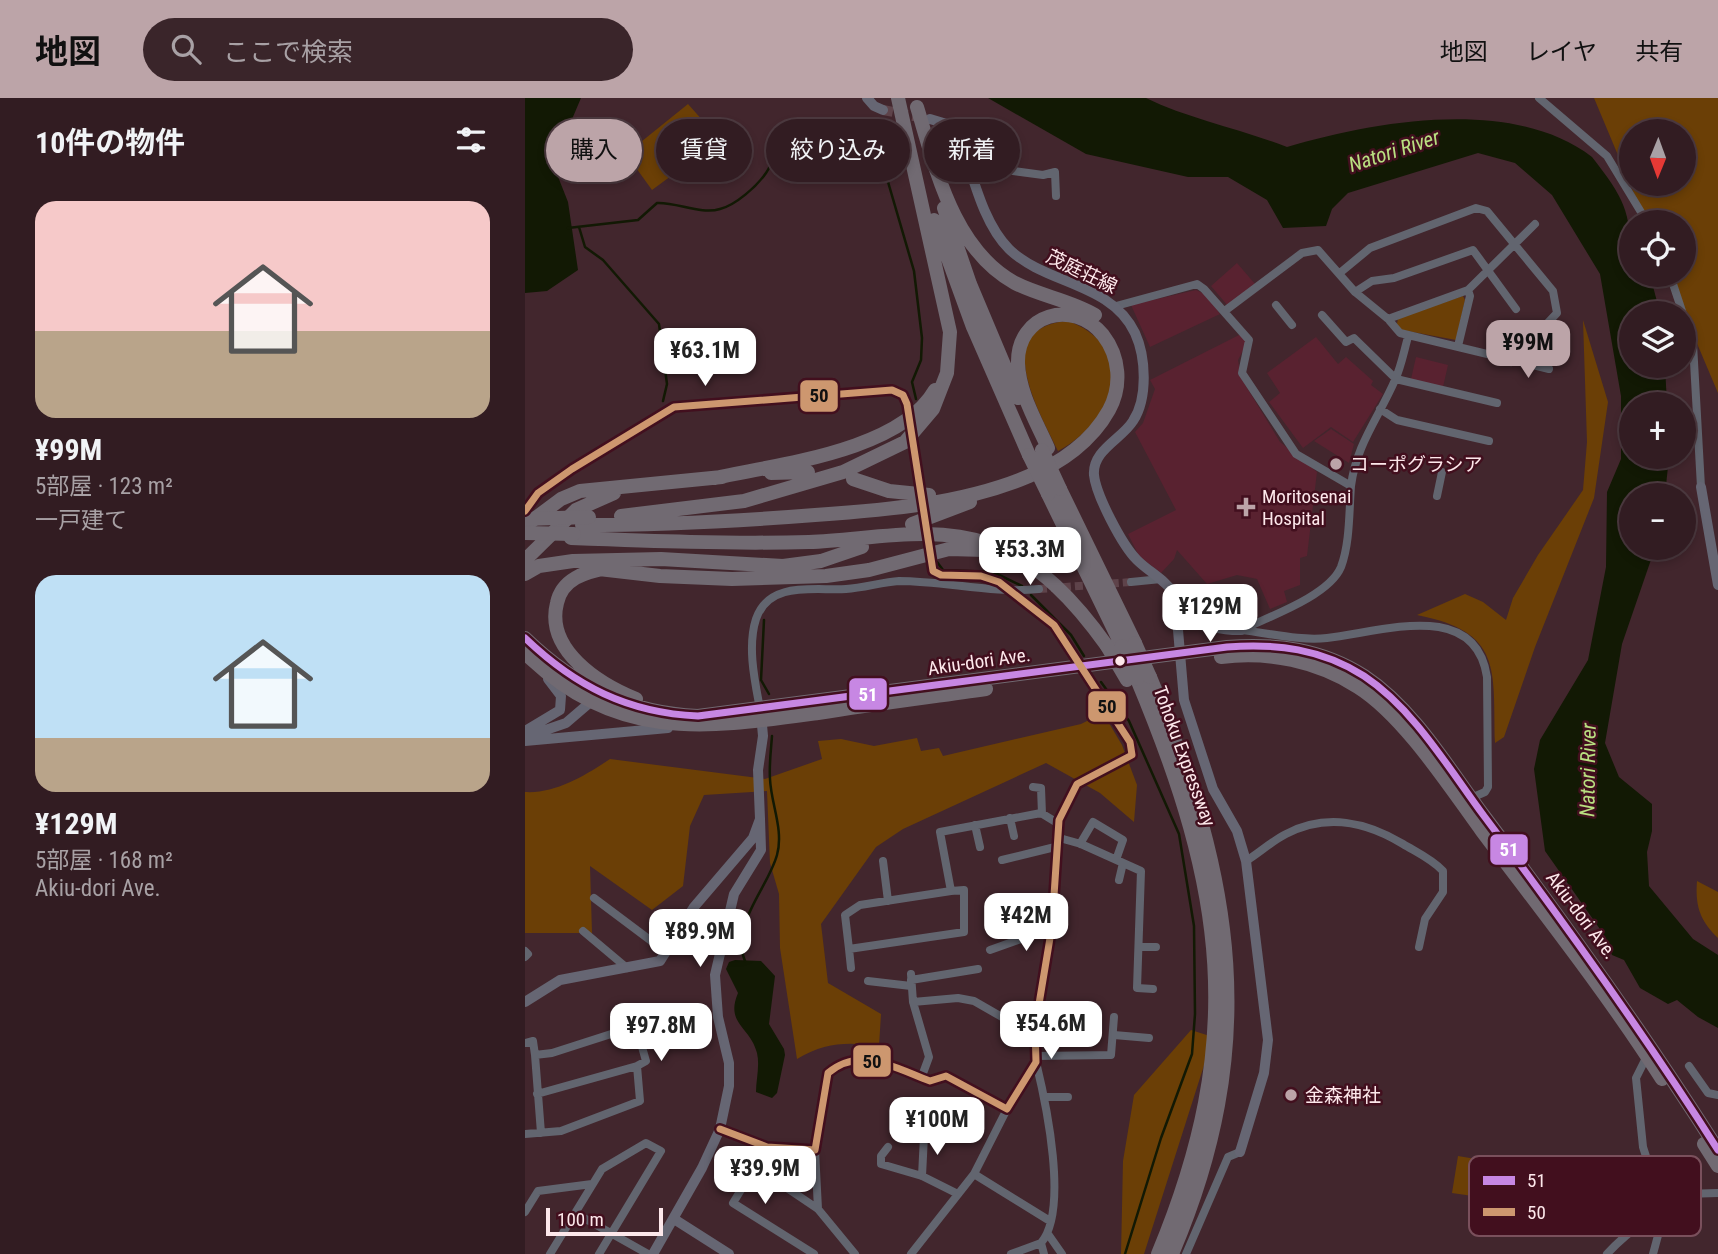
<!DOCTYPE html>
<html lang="ja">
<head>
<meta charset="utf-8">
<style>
  body { margin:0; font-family:"Roboto Condensed","Noto Sans JP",sans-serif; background:#3a252a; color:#f1f3f6; height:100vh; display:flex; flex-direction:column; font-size:26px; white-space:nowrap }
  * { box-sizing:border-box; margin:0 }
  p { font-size:23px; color:#a8a1a5 }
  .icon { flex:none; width:38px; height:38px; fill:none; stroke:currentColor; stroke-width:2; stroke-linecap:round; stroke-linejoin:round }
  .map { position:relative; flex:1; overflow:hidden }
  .panel { display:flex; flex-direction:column; background:#321c22; width:525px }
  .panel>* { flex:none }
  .banner { position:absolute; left:21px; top:21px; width:665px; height:63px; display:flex; gap:14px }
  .needle { width:46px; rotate:181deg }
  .buttons { position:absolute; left:1094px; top:21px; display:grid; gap:14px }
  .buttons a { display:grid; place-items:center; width:77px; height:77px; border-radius:50%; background:#321c22; box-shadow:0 4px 10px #0003,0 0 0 2px #4d3a40; font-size:35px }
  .scale { position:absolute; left:21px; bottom:18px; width:117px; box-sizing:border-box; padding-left:7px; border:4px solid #fde8eb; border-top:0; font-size:19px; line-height:24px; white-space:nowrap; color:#fde8eb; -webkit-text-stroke:5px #420f1e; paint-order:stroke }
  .price { position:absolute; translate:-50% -60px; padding:0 16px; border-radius:14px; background:#fff; color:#222; font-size:23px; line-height:46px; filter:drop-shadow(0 2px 4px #0008) }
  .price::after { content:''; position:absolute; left:50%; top:42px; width:21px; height:16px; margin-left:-10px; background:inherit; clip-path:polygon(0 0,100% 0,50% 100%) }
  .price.active { background:#bca4a8; color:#111 }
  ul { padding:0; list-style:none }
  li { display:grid; align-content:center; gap:14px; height:371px; padding:0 35px }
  li span { display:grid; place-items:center; height:217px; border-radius:21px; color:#555 }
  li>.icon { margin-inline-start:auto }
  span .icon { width:126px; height:126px; fill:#fffc; stroke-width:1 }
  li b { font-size:30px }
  h2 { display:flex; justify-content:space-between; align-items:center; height:84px; padding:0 35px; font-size:30px }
  .pill { padding:0 24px; border-radius:32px; background:#321c22; box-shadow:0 4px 10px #0003,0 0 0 2px #4d3a40; font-size:24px; line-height:63px }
  .pill.active { background:#bca4a8; color:#111 }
  header { display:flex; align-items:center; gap:42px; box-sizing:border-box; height:98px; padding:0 35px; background:#bca4a8; color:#111 }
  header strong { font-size:33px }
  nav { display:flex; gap:38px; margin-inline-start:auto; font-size:24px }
  .search { width:490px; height:63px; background:#3a252a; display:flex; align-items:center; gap:18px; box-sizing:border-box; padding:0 24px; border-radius:38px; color:#a8a1a5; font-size:26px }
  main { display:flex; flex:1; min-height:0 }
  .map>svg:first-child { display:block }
  .built { fill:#592230 }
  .green { fill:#6b3f06; fill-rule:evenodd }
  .water { fill:#121904 }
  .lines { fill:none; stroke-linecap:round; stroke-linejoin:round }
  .stream { stroke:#121904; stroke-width:2.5 }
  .street-tunnel { stroke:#5e434a; stroke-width:8; stroke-dasharray:8 4; stroke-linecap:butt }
  .secondary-tunnel { stroke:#5e434a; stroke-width:10; stroke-dasharray:10 5; stroke-linecap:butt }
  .street { stroke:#62656f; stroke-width:8 }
  .secondary { stroke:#666673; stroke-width:10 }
  .highway { stroke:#716a72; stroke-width:14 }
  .highway-bridge { stroke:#716a72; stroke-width:14 }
  .bus-1-casing { stroke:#420f1e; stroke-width:12 }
  .bus-2-casing { stroke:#420f1e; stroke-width:12 }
  .bus-1 { stroke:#c787e3; stroke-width:7 }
  .bus-2 { stroke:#cd976f; stroke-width:7 }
  .poi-dot { fill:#bca4a8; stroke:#420f1e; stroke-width:2.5 }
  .bus-dot { fill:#fde8eb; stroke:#420f1e; stroke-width:2.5 }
  .labels { text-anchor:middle; stroke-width:5; stroke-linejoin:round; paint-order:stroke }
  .street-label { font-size:19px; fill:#fde8eb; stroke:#420f1e }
  .poi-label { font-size:19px; fill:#fde8eb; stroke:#420f1e; text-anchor:start }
  .water-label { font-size:21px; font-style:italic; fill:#b9e081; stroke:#420f1e }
  .key { fill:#420f1e; stroke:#7a505c; stroke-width:2 }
  .key-label { font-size:19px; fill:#fde8eb }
  .line-badge { stroke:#420f1e; stroke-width:2.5 }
  .badge-label { font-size:19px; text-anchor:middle; font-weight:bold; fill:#fff }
  .pale-badge-label { font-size:19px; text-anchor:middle; font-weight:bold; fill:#111 }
</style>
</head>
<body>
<header>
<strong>地図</strong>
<div class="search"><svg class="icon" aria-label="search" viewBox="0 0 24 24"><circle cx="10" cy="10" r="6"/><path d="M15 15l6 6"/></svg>ここで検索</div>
<nav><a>地図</a><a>レイヤ</a><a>共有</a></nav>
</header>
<main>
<section class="panel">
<h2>10件の物件<svg class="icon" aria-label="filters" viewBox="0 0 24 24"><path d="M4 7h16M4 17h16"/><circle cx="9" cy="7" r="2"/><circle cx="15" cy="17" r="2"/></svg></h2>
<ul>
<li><span style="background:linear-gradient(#f6c9c9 60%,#b9a48a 0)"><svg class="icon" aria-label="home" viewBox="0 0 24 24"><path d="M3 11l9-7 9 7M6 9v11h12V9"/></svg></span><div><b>¥99M</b><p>5部屋 · 123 m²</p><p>一戸建て</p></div></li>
<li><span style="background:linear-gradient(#bfe0f5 75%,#b9a48a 0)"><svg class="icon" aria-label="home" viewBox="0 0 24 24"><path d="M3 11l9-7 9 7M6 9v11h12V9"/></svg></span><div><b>¥129M</b><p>5部屋 · 168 m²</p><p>Akiu-dori Ave.</p></div></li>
</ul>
</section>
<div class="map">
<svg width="1193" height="1156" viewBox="0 0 1193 1156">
  <rect width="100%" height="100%" fill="#42262d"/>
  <path class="built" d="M712,165L730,186L703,208L686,188Z
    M671,192L682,197L695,216L625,249L606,207Z
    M716,236L722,245L713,262L716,280L755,344L792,374L782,458L775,460V487L759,493L762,504L745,511L732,481L712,477L682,486L652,452L649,461L636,475L614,458L603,436L651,412L610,334L618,325L630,291L625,282Z
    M791,239L813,266L821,259L848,283L846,287L858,296L828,344L806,329L778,350L744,304L755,295L742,275Z
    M891,259L923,267L918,289L886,281Z
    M806,331L829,346L824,365L789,343Z"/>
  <path class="green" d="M1069,0H1193V295L1143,177H1158V124H1121ZM1106,33H1158V86H1106Z
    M163,6L195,42L127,92L101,56Z
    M938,198L940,202L931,242L877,232L872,226L873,220Z
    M1058,222L1083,304L1069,400L1010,549L979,639L970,645C968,571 978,534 892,517L940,496L958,504L981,522L988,500L1013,457L1058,392L1062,344Z
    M543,223C616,250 588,324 533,353C514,313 464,229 543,223Z
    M578,615L597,647L612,687L609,724L575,695L521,665L378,731L351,749L296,826L303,885L356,916L354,948C322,944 301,944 272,961L255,850L254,796L245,765L242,693L179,697L165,728L158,788L127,812L65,768L67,835H0V694C30,696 61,677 85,661L240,681L297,661L293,643L316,641L349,648L392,640L396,653L414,650L418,658L556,626Z
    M1172,783L1193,794V840C1175,823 1170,808 1172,783Z
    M666,932L688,939L619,1156H596L598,1063L609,997Z
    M933,1058L981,1066L975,1102L927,1095Z"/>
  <path class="water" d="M0,0H56L28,66L43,104L53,172L22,193L0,195Z
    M463,0H621C664,21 716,31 762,49C857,21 991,0 1067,59C1104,106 1106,117 1106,177H1125L1135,215H1106V268H1140L1142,306H1106V359H1144L1140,397H1106V450H1130L1097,546L1080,645L1094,679L1127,706V733L1122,754L1124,788L1168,841L1193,857V930L1173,919L1152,902L1143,906L1115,890L1099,862L1087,857L1077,834L1020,753L1009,671L1015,642L1063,562L1081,469L1082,394L1096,361V298L1075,176L1027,97L990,65L953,55L823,95L807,111L801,128L758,130L742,102L703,79H663L561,56Z
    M210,862L236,863L250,878L244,926L259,951L260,957L252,995L247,1000L231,994C231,982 235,968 232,955C225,928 200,926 213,895L201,871L204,864Z"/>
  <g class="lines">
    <path class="stream" d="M54,129L60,149L78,162L134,226L142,286L138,303
      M43,130L113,122L132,105C152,104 176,117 195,111C211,107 232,88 241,75C247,66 250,56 259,48C276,34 309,29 330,28L361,77L389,173L397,240L396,262L387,284L391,301
      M412,464L418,472L468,474L497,488
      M506,497L546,537L559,558
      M239,522L236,582L244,596
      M576,584L604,623L654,736L669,828L670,916L667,956L636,1040L600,1156
      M220,863C205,827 243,790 252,757C259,732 246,706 245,681C244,667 246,652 247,638"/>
    <path class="street-tunnel" d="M391,369L405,460
      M514,491L606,484"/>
    <path class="secondary-tunnel" d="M358,12L399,20"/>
    <path class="street" d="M1014,0L1082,58L1122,124
      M444,67L518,77L530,74L531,98
      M816,174L845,150L951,110L962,113L1028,193L1032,215L986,264
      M1145,177L1168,246L1176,389
      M830,194L847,183L869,180L948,152L991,211
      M751,207L767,227
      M591,208L672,186L679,191L724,242L717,275L771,356L826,388C824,414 825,445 816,469C804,498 743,519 716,532
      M701,212L777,155L793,152L830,194L863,221L875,235L1024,271
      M797,217L821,244L829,240L871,281L972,305
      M863,221L943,192L1010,126
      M933,248L945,198L943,192
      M855,311L872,322L964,343
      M389,351L391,369
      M826,388C831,347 854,319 870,282C876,269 879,253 883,239
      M912,398L917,374
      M0,413L13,395L47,371L149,309L367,292L378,297L382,306
      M606,484L636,481
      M716,532C744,535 774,543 802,540C853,535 950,499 962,579L963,689L960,694L946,700
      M235,611C230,584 222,549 231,521C244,482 291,493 321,491C339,490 357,484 374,483C421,483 467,496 514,491
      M508,689L516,690L517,716
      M485,720L489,738
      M450,727L455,749
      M531,739L556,746L616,773L612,890L628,891
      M555,746L568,724L598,742L591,762
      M477,762L530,749
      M358,763L363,803
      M721,763C734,755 747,743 761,736C801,715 842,724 878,746C891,754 907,761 918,773V794L900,821L894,849
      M594,782L598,765
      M426,793L335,807L320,817L324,851L439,834V792L426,793L415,734L516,715L534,726
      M69,800L141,854
      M58,833L102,870
      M616,849H631
      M324,851L326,870
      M465,852L526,830
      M0,853L3,856L0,859
      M386,876L388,904
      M386,882L453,871
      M343,883L386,888
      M589,937L624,940
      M0,945L8,943L10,957L27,955L111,928L121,963L112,968L115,1003L36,1033L0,1036
      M10,957L16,1035
      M510,958L586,957L589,919
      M1122,958L1111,980L1118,1049L1126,1074L1152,1103
      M511,964C521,1005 544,1112 516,1145L519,1156
      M1164,968L1183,995L1193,997
      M397,978L404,959L388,904L433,900L449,903L510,938
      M12,996L112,968
      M520,999H543
      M195,1031L242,1049L290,1052L303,975C336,947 372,971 405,983L421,978L482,1011L511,964L510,930L527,828L534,722L552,686L607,657L605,644L529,527L474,484L456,478L416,477L408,473L405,463
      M242,1049L208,1105L289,1156
      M363,1049L356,1058V1066L397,1078L433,1096
      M290,1052L293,1111
      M231,1069L293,1111L330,1156
      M449,1076L525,1123
      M397,1078L399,1038
      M0,1114L13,1093L67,1086
      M50,1115L123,1156
      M523,1136L537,1156
      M25,1156L77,1071L121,1045L136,1053L74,1156
      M386,1156L449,1076L482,1011
      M486,1156L516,1145
      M661,1156L703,1059L715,1054
      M1082,1156C1099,1137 1141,1104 1165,1097C1173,1095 1184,1095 1193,1095
      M1128,1156L1135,1130L1133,1116"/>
    <path class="secondary" d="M342,0L349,8L358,12
      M405,21L425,27L433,36C447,72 456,123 484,151C521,187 586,184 610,235C621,259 623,300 608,323C597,341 567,352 569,377C571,397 597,447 612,462C624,474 641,482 650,497L659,602L688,691L712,733L721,763L743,942L739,975L715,1054
      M1176,389L1193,487
      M653,525C676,524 693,533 716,532
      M0,633L35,612L36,598L23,581
      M6,637L41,625L69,601
      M0,643L143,630
      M0,904L35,882L135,863L169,809L228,740L235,721L233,672L238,638L236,616
      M149,1121L204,1156
      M128,1156L177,1070L195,1031L204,988V965L193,919L190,877L209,796L236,752L235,721"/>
    <path class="highway" d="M392,9C411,71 428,151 490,185C515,198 545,202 570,217
      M419,110L445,186L493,300
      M409,122L448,229L504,357
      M246,375L283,374
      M190,380C254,366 375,353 410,292
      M328,381L364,393L404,397
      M535,391L610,545
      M523,396L597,548
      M96,418L219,403L318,374L380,344L408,311L422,275L425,234L373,0
      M4,425L36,401L55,393L197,379
      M387,426L445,404
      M57,427C135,427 213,423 290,417C361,412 438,406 504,378C536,365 567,343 584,312C597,288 595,259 578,237C548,200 492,216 493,265C494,295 511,323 523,350
      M46,440C125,443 205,446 284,444C343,442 407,426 464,446C514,463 552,506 582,548
      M0,462L51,412L89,395
      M81,470C60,474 37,481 32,505C20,552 74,586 111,601
      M74,471L135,478L207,481L301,478L344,472L424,451L460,452
      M0,476L14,468L48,463L136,461L258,468L296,463L337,449
      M0,540C50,588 103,615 173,618L702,549C751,545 797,551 839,578C889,611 924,671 959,718C1041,827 1120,937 1193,1052
      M0,555C92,644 177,631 293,615C349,606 405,599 461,591
      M696,559C744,553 792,563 833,589C879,618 924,688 957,733C1018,814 1082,895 1137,981
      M625,579C710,783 736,948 647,1156
      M612,581C700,791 723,940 633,1156
      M1179,1046L1193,1068"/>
    <path class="highway-bridge" d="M517,352L535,391
      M504,357L523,396
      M0,421L64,419
      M0,435L49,436
      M610,545L625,579
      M582,548L602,582
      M597,548L612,581"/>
    <g class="bus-1-casing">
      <path id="bus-1" d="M0,540C50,588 103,615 173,618L702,549C751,545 797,551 839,578C889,611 924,671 959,718C1041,827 1120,937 1193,1052"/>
    </g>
    <g class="bus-2-casing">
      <path id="bus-2" d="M0,413L13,395L47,371L149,309L367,292L378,297L382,306L408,473L416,477L456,478L474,484L529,527L605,644L607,657L552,686L534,722L527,828L510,930L511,964L482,1011L421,978L405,983C372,971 336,947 303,975L290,1052L242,1049L195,1031"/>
    </g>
    <use href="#bus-1" class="bus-1"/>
    <use href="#bus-2" class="bus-2"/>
  </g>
  <g class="poi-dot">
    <circle cx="811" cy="366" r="7"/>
    <path d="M717.5 398.5h7v7h7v7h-7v7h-7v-7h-7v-7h7z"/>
    <circle cx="766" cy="997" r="7"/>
  </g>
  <circle class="bus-dot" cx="595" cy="563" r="6"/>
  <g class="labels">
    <g class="street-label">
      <text transform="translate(557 173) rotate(26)" y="7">茂庭荘線</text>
      <text transform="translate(454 563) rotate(-8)" y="7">Akiu-dori Ave.</text>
      <text transform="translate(660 658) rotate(70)" y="7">Tohoku Expressway</text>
      <text transform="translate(1057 817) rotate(53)" y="7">Akiu-dori Ave.</text>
    </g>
    <g class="poi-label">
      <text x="825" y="373">コーポグラシア</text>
      <text x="737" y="405">Moritosenai<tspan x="737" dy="22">Hospital</tspan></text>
      <text x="780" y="1004">金森神社</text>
    </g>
    <g class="water-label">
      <text transform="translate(869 53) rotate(-18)" y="7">Natori River</text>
      <text transform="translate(1063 672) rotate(-89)" y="7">Natori River</text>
    </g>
  </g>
  <rect x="944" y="1058" width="232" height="80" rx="10" class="key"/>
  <rect x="958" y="1078" width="32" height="9" fill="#c787e3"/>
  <rect x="958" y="1110" width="32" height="8" fill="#cd976f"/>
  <g class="key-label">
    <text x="1002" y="1089">51</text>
    <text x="1002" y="1121">50</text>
  </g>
  <g class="line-badge">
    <rect x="274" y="281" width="40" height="34" rx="7" fill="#cd976f"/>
    <rect x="323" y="579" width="40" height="34" rx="7" fill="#c787e3"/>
    <rect x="562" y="592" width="40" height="33" rx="7" fill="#cd976f"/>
    <rect x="964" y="735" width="40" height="33" rx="7" fill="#c787e3"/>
    <rect x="327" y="946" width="40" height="34" rx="7" fill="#cd976f"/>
  </g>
  <g class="badge-label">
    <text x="343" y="603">51</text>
    <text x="984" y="758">51</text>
  </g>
  <g class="pale-badge-label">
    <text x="294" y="304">50</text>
    <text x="582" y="615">50</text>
    <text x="347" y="970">50</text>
  </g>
</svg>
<div class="buttons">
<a><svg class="needle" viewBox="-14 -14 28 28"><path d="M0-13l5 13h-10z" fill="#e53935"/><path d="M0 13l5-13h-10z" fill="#a8a1a5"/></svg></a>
<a><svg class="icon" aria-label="locate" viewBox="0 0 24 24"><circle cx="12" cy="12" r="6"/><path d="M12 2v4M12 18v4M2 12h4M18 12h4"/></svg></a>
<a><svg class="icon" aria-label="layers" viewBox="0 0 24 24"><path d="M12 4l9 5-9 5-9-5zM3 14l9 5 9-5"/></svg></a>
<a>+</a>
<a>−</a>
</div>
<div class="scale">100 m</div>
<b class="price active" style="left:1003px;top:282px">¥99M</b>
<b class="price" style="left:180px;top:290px">¥63.1M</b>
<b class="price" style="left:505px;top:489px">¥53.3M</b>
<b class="price" style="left:685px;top:546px">¥129M</b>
<b class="price" style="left:501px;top:855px">¥42M</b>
<b class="price" style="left:175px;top:871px">¥89.9M</b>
<b class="price" style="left:526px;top:963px">¥54.6M</b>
<b class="price" style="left:136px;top:965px">¥97.8M</b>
<b class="price" style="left:412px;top:1059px">¥100M</b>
<b class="price" style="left:240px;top:1108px">¥39.9M</b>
<div class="banner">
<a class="pill active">購入</a>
<a class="pill">賃貸</a>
<a class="pill">絞り込み</a>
<a class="pill">新着</a>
</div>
</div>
</main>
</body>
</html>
